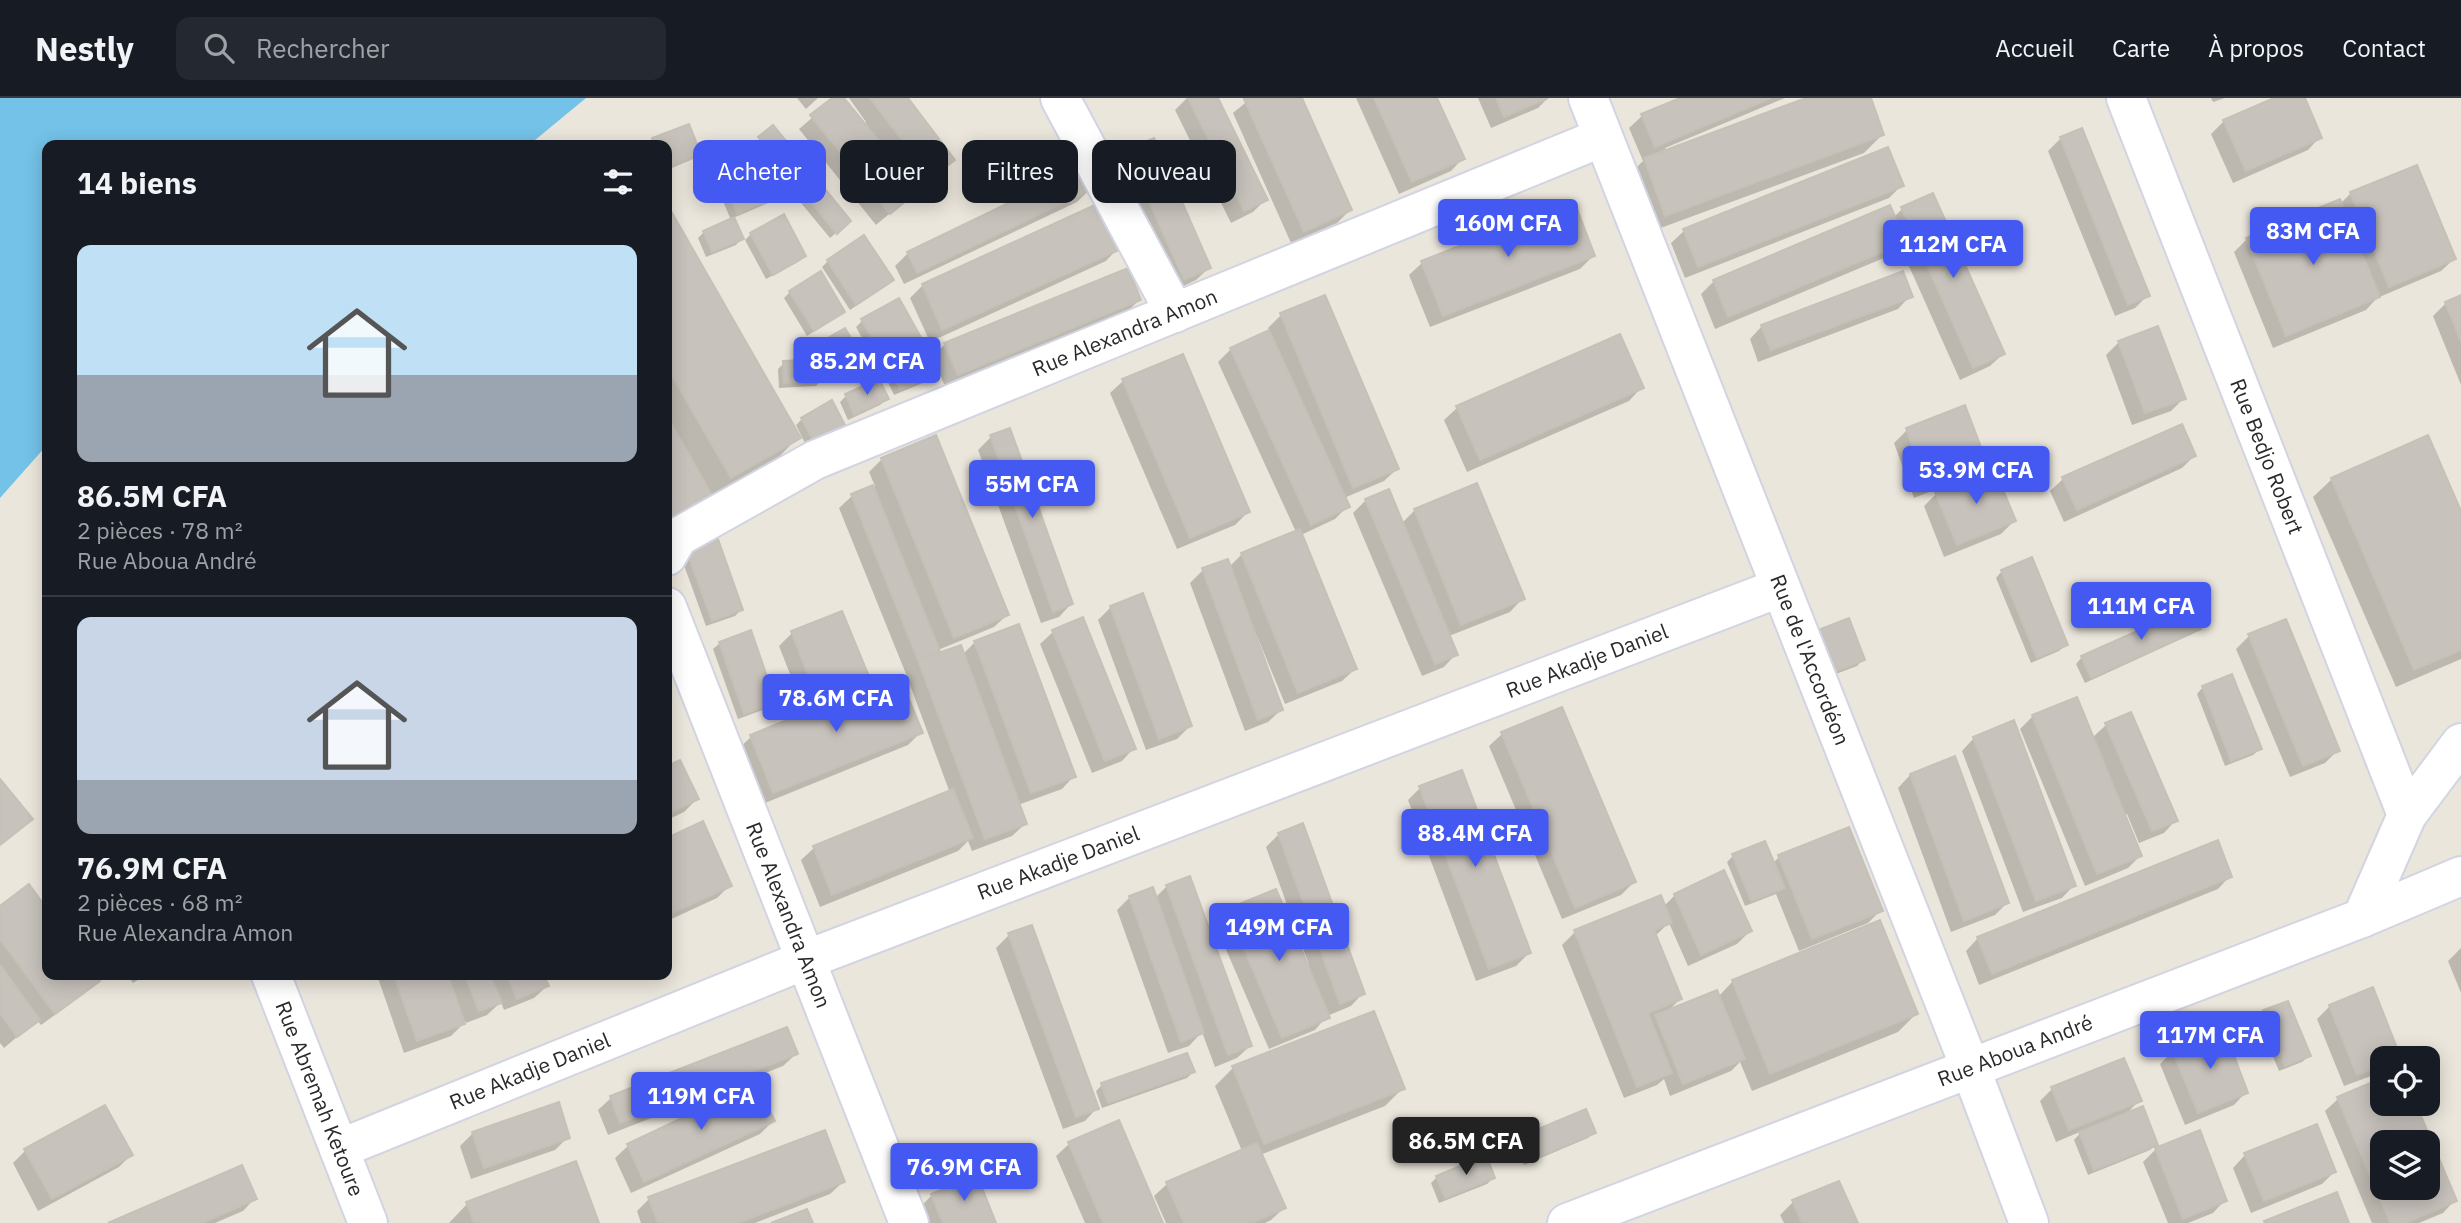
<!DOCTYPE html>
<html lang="fr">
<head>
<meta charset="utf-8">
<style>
  body { margin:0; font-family:"IBM Plex Sans",sans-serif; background:#242831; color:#f1f3f6; height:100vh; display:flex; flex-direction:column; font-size:26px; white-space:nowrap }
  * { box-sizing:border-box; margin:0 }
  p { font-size:23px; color:#9ea1a6 }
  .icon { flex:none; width:38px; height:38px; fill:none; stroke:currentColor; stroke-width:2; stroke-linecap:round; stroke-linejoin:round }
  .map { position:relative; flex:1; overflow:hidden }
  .panel { position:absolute; left:42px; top:42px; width:630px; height:840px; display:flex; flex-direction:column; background:#171b24; border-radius:14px; box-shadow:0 4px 18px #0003 }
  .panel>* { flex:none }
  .top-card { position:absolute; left:693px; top:42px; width:665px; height:63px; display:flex; gap:14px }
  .tools { position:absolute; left:2370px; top:948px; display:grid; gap:14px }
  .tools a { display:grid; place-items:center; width:70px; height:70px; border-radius:14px; background:#171b24; box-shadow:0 4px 18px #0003; font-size:35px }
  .price { position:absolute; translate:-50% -60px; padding:0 16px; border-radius:7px; background:#4359f1; color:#fff; font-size:23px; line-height:46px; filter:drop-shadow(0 2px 4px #0008) }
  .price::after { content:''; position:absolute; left:50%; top:42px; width:21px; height:16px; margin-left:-10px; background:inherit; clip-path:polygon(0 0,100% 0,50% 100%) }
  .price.on { background:#222; color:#fff }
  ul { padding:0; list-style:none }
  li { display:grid; align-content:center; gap:14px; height:371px; padding:0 35px }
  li+li { border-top:2px solid #363941 }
  li span { display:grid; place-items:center; height:217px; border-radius:14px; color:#555 }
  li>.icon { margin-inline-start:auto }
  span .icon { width:126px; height:126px; fill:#fffc; stroke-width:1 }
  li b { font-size:30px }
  h2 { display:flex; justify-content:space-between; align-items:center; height:84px; padding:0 35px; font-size:30px }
  .tag { padding:0 24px; border-radius:14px; background:#171b24; box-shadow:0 4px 18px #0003; font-size:24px; line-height:63px }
  .tag.on { background:#4359f1; color:#fff }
  header { display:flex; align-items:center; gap:42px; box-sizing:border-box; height:98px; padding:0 35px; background:#171b24; border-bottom:2px solid #363941 }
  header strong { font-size:33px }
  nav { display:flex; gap:38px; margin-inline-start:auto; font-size:24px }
  .search { width:490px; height:63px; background:#242831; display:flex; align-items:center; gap:18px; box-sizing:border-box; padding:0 24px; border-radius:14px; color:#9ea1a6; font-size:26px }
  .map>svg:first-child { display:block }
  .water { fill:#74c2e8 }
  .shadow { fill:#0003; fill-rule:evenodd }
  .building { fill:#c7c2bc; stroke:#c6c1b6; stroke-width:2; fill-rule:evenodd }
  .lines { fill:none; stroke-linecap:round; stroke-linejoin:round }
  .minor-casing { stroke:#d1d4e2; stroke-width:42 }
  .minor { stroke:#fff; stroke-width:38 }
  .labels { text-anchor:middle; stroke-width:6; stroke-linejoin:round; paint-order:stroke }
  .street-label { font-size:21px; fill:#2a2a2a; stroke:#fff }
</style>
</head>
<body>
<header>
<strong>Nestly</strong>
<div class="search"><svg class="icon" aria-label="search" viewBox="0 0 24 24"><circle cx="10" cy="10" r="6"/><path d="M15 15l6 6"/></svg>Rechercher</div>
<nav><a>Accueil</a><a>Carte</a><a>À propos</a><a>Contact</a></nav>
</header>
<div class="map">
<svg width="2461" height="1125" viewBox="0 0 2461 1125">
  <rect width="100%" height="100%" fill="#ebe6dc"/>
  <path class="water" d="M0,0H586L529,47H47V347L0,400Z"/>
  <path class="shadow" d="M797,0H818L806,11Z
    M835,0H842L863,26L866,24L849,0H905L953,62L876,127L799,31Z
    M1187,0H1216L1266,101L1253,114L1231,125L1175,12Z
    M1251,0H1300L1350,112L1337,125L1291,145L1233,15Z
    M1356,0H1435L1463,60L1451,73L1399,96Z
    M1478,0H1548L1538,10L1491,30Z
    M1685,0H1785L1665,50L1667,53L1811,0H1869L1882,37L1864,55L1647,135L1626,80L1643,63L1629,30L1642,18Z
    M2211,0H2225L2213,4Z
    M2279,0H2303L2320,39L2308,52L2233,85L2211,36L2224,23Z
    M773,29L843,129L830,140L753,47Z
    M2061,40L2148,197L2135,210L2115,218L2048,53Z
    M653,42L699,55L693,61L667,72V47H648Z
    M1127,53L1209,170L1196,182L1171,194L1114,66Z
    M722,81L775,99L768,105L733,120L742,140L736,147L706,159L698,140L704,134L731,122L716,87Z
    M1902,87L1889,100L1685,180L1671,145L1684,133Z
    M1090,91L1077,104L904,186L895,168L908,155Z
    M2351,95L2454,161L2441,173L2377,200L2366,212L2273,250L2234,154L2247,141L2340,106Z
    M667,109L798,339L780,358L710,398L667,444Z
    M1902,111L2003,256L1990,268L1960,282L1900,148L1891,157L1715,231L1701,196L1714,183L1893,120Z
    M751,136L804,158L798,164L766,181L745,142Z
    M1118,150L1106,163L930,244L910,200L923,187Z
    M1593,158L1580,171L1430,229L1409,177L1422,165Z
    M828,163L885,188L850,212L822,169Z
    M790,194L843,214L807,238L784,200Z
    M1910,198L1898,211L1758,264L1750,241L1762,228Z
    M1325,199L1397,371L1384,383L1344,400L1348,408L1335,421L1301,437L1355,571L1342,583L1285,606L1257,538L1254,539L1281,612L1268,624L1245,633L1190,485L1203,472L1229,469L1242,456L1296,434L1218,264L1231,251L1270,234L1268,230L1281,217Z
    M2461,199V287L2433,218L2446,205Z
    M1139,202L1127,214L945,289L939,274L932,281L894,297L886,280L892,273L931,260L945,246Z
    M862,223L921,243L915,249L878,269L856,229Z
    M2119,244L2184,300L2171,313L2132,327L2106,257Z
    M820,246L863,265L835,285L822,264V281L816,288L779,290L778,271L784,265L821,263L814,252Z
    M1123,283L1248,414L1235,427L1177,451L1110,295Z
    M1641,290L1629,303L1467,374L1444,322L1457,310Z
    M846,298L887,301L880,307L848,322L840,304Z
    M802,321L843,326L836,332L807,349L796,327Z
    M2181,328L2194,358L2182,370L2064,424L2050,393L2063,381Z
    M1907,332L1985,364L1972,377L1914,400L1894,345Z
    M991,339L1071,506L1059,519L1041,525L978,352Z
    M882,361L1007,517L994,529L938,552L940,557H962L975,544L1074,678L1062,691L1018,707L1025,726L1012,738L972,753L968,743L958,753L820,809L801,762L814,750L950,695L906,576L839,410L852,398L875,388L869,374Z
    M2332,381L2461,418V561L2396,589L2313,399Z
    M1936,396L2014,423L2001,436L1944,459L1924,408Z
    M1366,402L1401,426L1415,412L1522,501L1510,514L1449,538L1456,556L1444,569L1422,578L1353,415Z
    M687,453L741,512L735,518L706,528L681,459Z
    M2002,473L2066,547L2059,553L2031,565L1996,480Z
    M1111,509L1190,628L1177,641L1146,652L1098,522Z
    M841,515L866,576L853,589L803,609L779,548L792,535Z
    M2285,523L2338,652L2325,665L2290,679L2236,551L2249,538Z
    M2199,530L2192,536L2085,585L2076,566L2082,559Z
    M1053,534L1134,650L1122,663L1092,675L1040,546Z
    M1813,539L1863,561L1857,568L1828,579Z
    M720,545L774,604L768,610L738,621L713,551Z
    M2203,589L2260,651L2253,657L2225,668L2197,596Z
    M2033,618L2092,640L2106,627L2176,722L2164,735L2139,745L2127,716L2124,717L2140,758L2128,770L2085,788L2020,631Z
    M921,634L908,647L760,707L738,651L751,639Z
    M1502,636L1634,784L1621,797L1562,821L1489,648Z
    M1974,640L2074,787L2062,800L2023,814L1962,653Z
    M679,664L697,701L684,714L667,722V670Z
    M1910,677L2007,805L1995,817L1951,834L1898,690Z
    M1420,690L1529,855L1516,868L1476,883L1408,702Z
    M702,726L730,787L717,800L667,823V742Z
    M1279,736L1363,895L1351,908L1327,918L1315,932L1269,951L1215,826L1228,813L1306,869L1309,867L1266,749Z
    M1733,758L1773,765L1779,759L1881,812L1868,825L1799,853L1776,796L1745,808L1727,764Z
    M2230,778L2218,791L1979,887L1966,853L1978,840Z
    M1167,788L1250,948L1237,960L1215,969L1202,934L1189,948L1168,955L1117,812L1130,799L1155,800Z
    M28,789L47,814V877H94L98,882L85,895L41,927L37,922L4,950L0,945V810Z
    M1675,797L1750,833L1737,846L1688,868L1669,825L1655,838L1680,901L1667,914L1718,899L1733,883L1916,916L1898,934L1752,993L1740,964L1731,973L1670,998L1664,981L1657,987L1624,1000L1562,847L1575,834L1660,799L1664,808Z
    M1031,829L1097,1010L1085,1023L1063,1031L996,850L1009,837Z
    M2461,850V895L2448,863Z
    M127,877H146L133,885Z
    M377,877H542L547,888L534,900L504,912L501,904L487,917L466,925V923L451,938L404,955Z
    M2287,905L2309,958L2302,964L2279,973L2257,920L2264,914Z
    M2330,908L2399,959L2382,961V974L2344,988L2317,921Z
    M786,932L796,956L783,968L608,1037L598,1012L611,1000Z
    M2173,953L2246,994L2234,1007L2185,1027L2160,966Z
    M1233,970L1403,990L1385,1008L1260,1057L1284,1110L1271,1122L1265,1125H1166L1154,1098L1167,1086L1242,1053L1215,988Z
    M1193,974L1187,980L1102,1010L1096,993L1102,987Z
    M2382,982V1006H2414L2455,1102L2443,1115L2419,1125H2372L2325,1013L2338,1001ZM2382,1045H2427V1090H2382Z
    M2052,991L2139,1003L2125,1017L2156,1046L2150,1052L2088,1077L2074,1042L2082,1033L2056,1044L2040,1003Z
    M773,1023L760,1036L631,1095L615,1060L628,1048Z
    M1594,1034L1588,1040L1524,1067L1516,1046L1522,1040Z
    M473,1035L568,1039L555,1052L471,1081L460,1048Z
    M1069,1046L1161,1125H1085L1056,1058Z
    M2156,1051L2225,1102L2213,1115L2188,1125H2168L2143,1064Z
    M26,1052L131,1057L119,1069L38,1113L13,1065Z
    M2245,1057L2334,1074L2322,1086L2251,1115L2233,1070Z
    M1437,1079L1493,1080L1487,1086L1439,1105L1431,1085Z
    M843,1084L830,1096L755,1125H641L637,1113L649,1101Z
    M932,1097L994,1125H926L919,1110Z
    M255,1100L243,1113L215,1125H112Z
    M1793,1104L1856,1125H1784L1780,1117Z
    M467,1106L597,1125H449Z"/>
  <path class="building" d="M832,0H844L919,92L890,116L810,17Z
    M870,0H908L955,62L931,80Z
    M1188,0H1218L1268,102L1244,113Z
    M1247,0H1302L1352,112L1304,134L1244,1Z
    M1374,0H1437L1465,61L1412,84Z
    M1496,0H1548L1504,19Z
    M1680,0H1771L1655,49L1641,16Z
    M1806,0H1871L1884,37L1665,118L1644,60Z
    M2274,0H2305L2322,40L2246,73L2223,22Z
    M689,26L701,56L667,70V47H655L652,40Z
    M773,27L851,123L837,136L758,39Z
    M2082,30L2150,198L2128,207L2060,39Z
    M1154,40L1211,170L1184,182L1126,52Z
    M1888,49L1904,88L1698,169L1683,131Z
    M761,63L777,99L737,116L721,79Z
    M2417,67L2456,161L2389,189L2350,94Z
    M1081,70L1092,91L917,175L907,154Z
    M1933,95L2005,256L1973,270L1901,109Z
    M2340,101L2380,199L2286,238L2246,140Z
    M1574,103L1595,158L1443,218L1421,163Z
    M1099,105L1121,151L942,232L922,186Z
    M667,106L801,340L731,380L667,269Z
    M1890,107L1906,144L1728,219L1713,182Z
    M784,116L806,158L773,177L750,135Z
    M734,119L744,141L712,154L703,133Z
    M864,137L894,182L856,207L827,162Z
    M1128,170L1141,202L958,277L944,245Z
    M821,173L845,214L814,233L789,193Z
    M1903,173L1913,199L1771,252L1761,227Z
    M1325,197L1399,371L1353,390L1280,215Z
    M2461,197V244L2445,204Z
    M899,200L923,243L885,264L861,221Z
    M2158,228L2186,301L2145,315L2118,243Z
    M845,230L866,265L841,281L819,245Z
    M1269,232L1350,409L1311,427L1230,250Z
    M1620,236L1644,290L1480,362L1456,308Z
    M931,255L940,275L900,292L891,272Z
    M1183,256L1250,414L1190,440L1122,281Z
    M823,261L824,282L784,285L783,263Z
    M879,281L889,301L854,317L845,296Z
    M832,302L845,327L814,344L801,320Z
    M1965,307L1987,365L1927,388L1906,330Z
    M667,318L718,408L679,431L667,410Z
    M2182,326L2196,358L2077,412L2062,379Z
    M1010,330L1073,506L1053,514L990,337Z
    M936,337L1009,517L954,540L881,360Z
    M2428,337L2461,413V552L2414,572L2331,380Z
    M1994,370L2016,423L1957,447L1935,394Z
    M1477,385L1525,501L1461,527L1414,411Z
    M873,387L940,554L918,562L851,396Z
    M1389,391L1458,557L1435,566L1365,401Z
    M1300,431L1357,571L1298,595L1241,455Z
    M718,441L743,512L712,523L686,451Z
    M2032,459L2068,547L2037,560L2001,472Z
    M1228,461L1283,612L1258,622L1202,470Z
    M1143,495L1192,628L1159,641L1110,508Z
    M2191,509L2201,531L2091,580L2081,558Z
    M842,513L868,576L816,597L791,533Z
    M1083,519L1136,651L1105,663L1052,532Z
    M1849,520L1865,562L1834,574L1818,532Z
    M2286,521L2340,653L2303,668L2248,536Z
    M1019,526L1076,679L1031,695L974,543Z
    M751,532L776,605L744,616L719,544Z
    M961,547L1027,726L985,741L918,562Z
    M2232,576L2262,651L2231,663L2202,588Z
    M899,577L923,635L773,695L750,637Z
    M2077,599L2142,758L2097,776L2032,617Z
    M1562,609L1636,784L1575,810L1501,634Z
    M2131,614L2178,723L2152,733L2105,625Z
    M2014,622L2076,788L2036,803L1973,639Z
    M1955,658L2009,805L1964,823L1910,676Z
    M680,662L699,701L667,716V668Z
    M1462,672L1531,855L1489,871L1419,688Z
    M0,681L33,721L0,747Z
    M953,691L973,740L832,797L813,748Z
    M703,723L732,788L667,817V740Z
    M1303,725L1365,896L1340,906L1278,735Z
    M1849,729L1883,813L1812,841L1778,757Z
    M2218,742L2232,779L1992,876L1977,839Z
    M1765,743L1785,790L1751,803L1732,756Z
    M1724,772L1752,833L1701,857L1674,796Z
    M1190,778L1252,948L1228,957L1166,787Z
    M29,786L47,811V877H96L100,883L55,916L0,841V808Z
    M1153,789L1204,935L1181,944L1129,798Z
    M1276,791L1330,920L1282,940L1227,811Z
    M1661,797L1672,825L1654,832L1682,901L1648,915L1672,975L1637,989L1574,832Z
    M1880,822L1918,916L1770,976L1732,882Z
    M1032,827L1099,1011L1076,1019L1008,835Z
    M0,867L40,922L17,939L0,915Z
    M394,877H448L465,926L417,943Z
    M465,877H490L502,905L479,913Z
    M507,877H544L549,888L517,901Z
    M2373,889L2401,960L2382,961V967L2357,977L2329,907Z
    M1717,892L1745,961L1683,986L1655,917Z
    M2288,903L2311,958L2285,968L2263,912Z
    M1374,913L1405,991L1264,1046L1232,968Z
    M787,929L798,956L620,1025L610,998Z
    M2224,931L2248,995L2198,1015L2172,952Z
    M1187,955L1195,974L1108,1005L1101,985Z
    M2124,960L2142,1003L2069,1032L2051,989Z
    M2382,980V1006H2416L2457,1103L2405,1125H2390L2337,999ZM2382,1045H2427V1090H2382Z
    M756,985L775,1023L644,1084L627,1046Z
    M559,1004L570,1040L484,1070L472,1034Z
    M105,1007L133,1057L52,1101L24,1051Z
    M2143,1008L2158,1047L2094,1072L2079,1034Z
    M1586,1011L1596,1035L1531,1062L1521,1038Z
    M1119,1022L1163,1125H1103L1068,1044Z
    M2317,1026L2336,1074L2264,1103L2244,1055Z
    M825,1032L845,1084L738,1125H658L648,1099Z
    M2200,1032L2227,1103L2183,1121L2155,1050Z
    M1257,1045L1286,1110L1252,1125H1184L1166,1084Z
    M1486,1057L1495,1080L1445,1100L1436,1078Z
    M576,1063L599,1125H474L466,1104Z
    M242,1067L257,1101L202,1125H108Z
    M977,1077L996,1125H943L931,1096Z
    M1839,1083L1858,1125H1802L1792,1102Z
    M2337,1094L2349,1125H2265L2264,1123Z
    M807,1111L813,1125H771Z"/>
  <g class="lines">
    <g class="minor-casing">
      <g id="minor">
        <path d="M1060,0L1175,215"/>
        <path id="s1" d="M1588,0L1970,969L2029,1125"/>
        <path id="s2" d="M2126,0L2407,717"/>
        <path id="s3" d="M667,458L678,439L815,362L1603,39"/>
        <path id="s4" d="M667,509L909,1125"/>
        <path d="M2362,820L2407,717L2461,645"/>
        <path id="s5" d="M271,877L368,1125"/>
        <path id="s6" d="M339,1051L805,862L1779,490"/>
        <path id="s7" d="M1567,1125L2362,820L2461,778"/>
      </g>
    </g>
    <use href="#minor" class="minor"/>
  </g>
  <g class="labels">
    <g class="street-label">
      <text dy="7" stroke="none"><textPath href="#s3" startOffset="514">Rue Alexandra Amon</textPath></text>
      <text dy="7" stroke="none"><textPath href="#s2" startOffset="385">Rue Bedjo Robert</textPath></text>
      <text dy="7" stroke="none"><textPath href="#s6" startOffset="1340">Rue Akadje Daniel</textPath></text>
      <text dy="7" stroke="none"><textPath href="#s1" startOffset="604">Rue de l'Accordéon</textPath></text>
      <text dy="7" stroke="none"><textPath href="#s6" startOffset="774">Rue Akadje Daniel</textPath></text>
      <text dy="7" stroke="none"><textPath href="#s4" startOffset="331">Rue Alexandra Amon</textPath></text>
      <text dy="7" stroke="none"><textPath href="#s7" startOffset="480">Rue Aboua André</textPath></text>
      <text dy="7" stroke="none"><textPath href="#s6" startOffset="206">Rue Akadje Daniel</textPath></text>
      <text dy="7" stroke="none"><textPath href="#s5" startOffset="133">Rue Abremah Ketoure</textPath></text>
    </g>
  </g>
</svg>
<div class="tools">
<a><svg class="icon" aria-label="locate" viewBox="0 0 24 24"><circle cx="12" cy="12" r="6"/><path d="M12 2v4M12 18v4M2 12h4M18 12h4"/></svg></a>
<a><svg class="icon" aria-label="layers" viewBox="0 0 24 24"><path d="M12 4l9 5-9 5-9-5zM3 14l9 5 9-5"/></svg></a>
</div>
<b class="price" style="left:1508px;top:161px">160M CFA</b>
<b class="price" style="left:2313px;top:169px">83M CFA</b>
<b class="price" style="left:1953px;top:182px">112M CFA</b>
<b class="price" style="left:867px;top:299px">85.2M CFA</b>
<b class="price" style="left:1976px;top:408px">53.9M CFA</b>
<b class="price" style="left:1032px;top:422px">55M CFA</b>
<b class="price" style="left:2141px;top:544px">111M CFA</b>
<b class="price" style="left:836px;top:636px">78.6M CFA</b>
<b class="price" style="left:1475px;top:771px">88.4M CFA</b>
<b class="price" style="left:1279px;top:865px">149M CFA</b>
<b class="price" style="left:2210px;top:973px">117M CFA</b>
<b class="price" style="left:701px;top:1034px">119M CFA</b>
<b class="price on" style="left:1466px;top:1079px">86.5M CFA</b>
<b class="price" style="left:964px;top:1105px">76.9M CFA</b>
<div class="top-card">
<a class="tag on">Acheter</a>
<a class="tag">Louer</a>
<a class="tag">Filtres</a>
<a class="tag">Nouveau</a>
</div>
<section class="panel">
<h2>14 biens<svg class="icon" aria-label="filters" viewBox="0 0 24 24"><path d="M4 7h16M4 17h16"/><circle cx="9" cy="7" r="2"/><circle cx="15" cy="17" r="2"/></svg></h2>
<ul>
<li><span style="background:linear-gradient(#bfe0f5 60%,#9aa5b1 0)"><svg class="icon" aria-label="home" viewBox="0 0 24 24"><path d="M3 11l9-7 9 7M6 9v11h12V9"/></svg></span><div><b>86.5M CFA</b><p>2 pièces · 78 m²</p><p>Rue Aboua André</p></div></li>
<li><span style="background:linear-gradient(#c9d6e8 75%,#9aa5b1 0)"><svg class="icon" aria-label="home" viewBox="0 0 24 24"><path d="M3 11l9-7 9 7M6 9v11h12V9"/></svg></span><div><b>76.9M CFA</b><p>2 pièces · 68 m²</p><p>Rue Alexandra Amon</p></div></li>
</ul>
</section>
</div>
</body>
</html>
